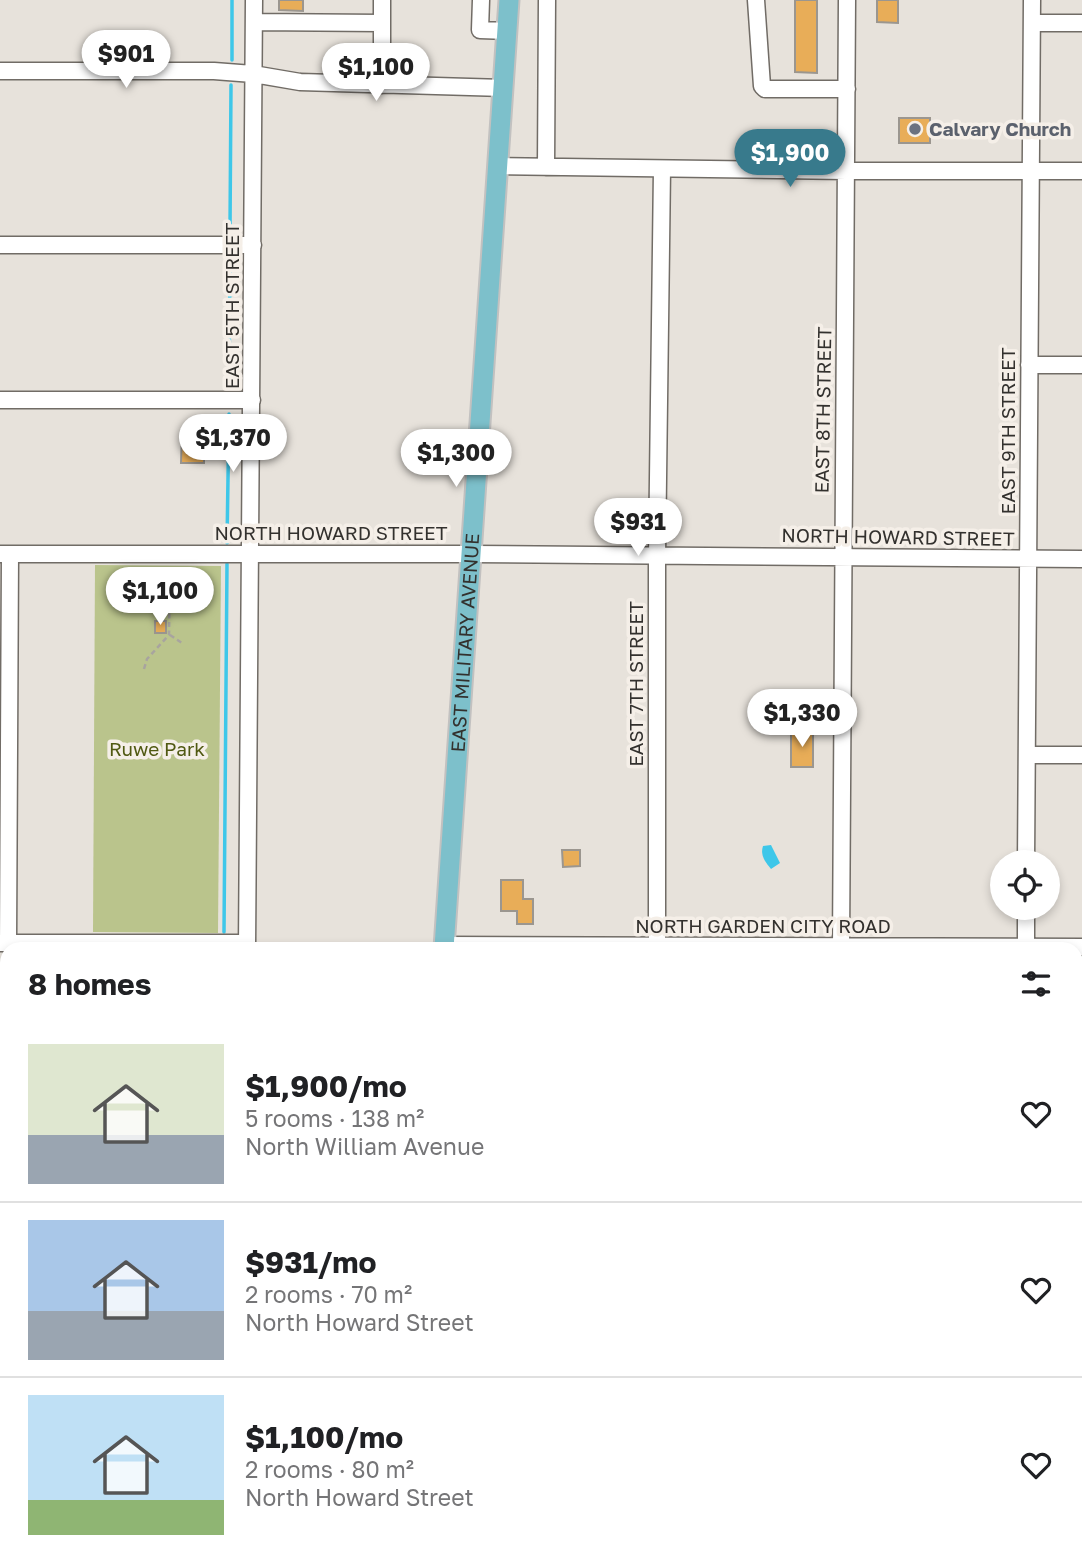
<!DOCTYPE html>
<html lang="en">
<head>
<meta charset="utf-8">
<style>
  body { margin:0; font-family:"Golos Text",sans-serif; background:#f6f6f6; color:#202124; height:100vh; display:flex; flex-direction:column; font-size:26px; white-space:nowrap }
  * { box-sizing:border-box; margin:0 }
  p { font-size:23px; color:#757577 }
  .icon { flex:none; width:38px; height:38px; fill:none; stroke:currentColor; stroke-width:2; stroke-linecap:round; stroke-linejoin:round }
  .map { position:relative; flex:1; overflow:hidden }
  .drawer { position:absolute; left:0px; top:942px; width:1083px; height:625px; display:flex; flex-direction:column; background:#fff; border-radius:21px 21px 0 0; box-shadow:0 4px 10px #0003 }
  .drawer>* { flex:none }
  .tools { position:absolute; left:990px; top:850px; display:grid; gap:14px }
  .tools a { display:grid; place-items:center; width:70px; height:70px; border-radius:50%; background:#fff; box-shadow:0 4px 10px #0003; font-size:35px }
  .price { position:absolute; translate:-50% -60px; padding:0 16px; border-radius:24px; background:#fff; color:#222; font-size:23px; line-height:46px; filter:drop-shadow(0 2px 4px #0008) }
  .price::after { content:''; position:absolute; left:50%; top:42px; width:21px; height:16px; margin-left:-10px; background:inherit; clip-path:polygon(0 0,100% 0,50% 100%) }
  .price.on { background:#387a8c; color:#fff }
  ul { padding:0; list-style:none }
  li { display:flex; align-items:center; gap:21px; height:175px; padding:0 28px }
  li+li { border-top:2px solid #e0e0e0 }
  li span { display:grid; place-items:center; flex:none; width:196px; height:140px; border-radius:0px; color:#555 }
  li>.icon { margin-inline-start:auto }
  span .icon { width:84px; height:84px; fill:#fffc; stroke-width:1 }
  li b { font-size:30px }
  h2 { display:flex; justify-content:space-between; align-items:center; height:84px; padding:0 28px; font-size:30px }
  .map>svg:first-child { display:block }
  .green { fill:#bac48c }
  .water { fill:#3ec7e9 }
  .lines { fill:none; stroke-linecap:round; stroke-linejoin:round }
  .stream { stroke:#3ec7e9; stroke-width:3.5 }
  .building { fill:#e8ad58; stroke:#9b968f; stroke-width:2 }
  .minor-casing { stroke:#716c66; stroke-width:19 }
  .major-casing { stroke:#c2c1c0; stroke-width:23 }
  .path { stroke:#a8a49f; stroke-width:2.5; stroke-dasharray:5 3.5; stroke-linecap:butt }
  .minor { stroke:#fff; stroke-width:16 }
  .major { stroke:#7dc0cb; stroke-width:19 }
  .worship-dot { fill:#6b7280; stroke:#f5efe8; stroke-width:2.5 }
  .labels { text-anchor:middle; stroke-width:7; stroke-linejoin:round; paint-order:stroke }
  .worship-label { font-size:19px; font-weight:bold; fill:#5b616d; stroke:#f5efe8; text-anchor:start }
  .street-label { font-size:19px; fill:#33312e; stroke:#f5efe8 }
  .park-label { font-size:19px; fill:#505912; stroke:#f5efe8 }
</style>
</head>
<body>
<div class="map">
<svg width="1082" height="1566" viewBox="0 0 1082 1566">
  <rect width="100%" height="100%" fill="#e7e2db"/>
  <path class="green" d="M95,565L221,566L218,933L93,932Z"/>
  <path class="water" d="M771,845L780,863L771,869C765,862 760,855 763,846Z"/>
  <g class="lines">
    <path class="stream" d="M232,0V60
      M230,229L231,85
      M229,385L230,258
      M227,543L229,414
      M224,932L227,564
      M0,1348H7"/>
  </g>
  <path class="building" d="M279,0H303V11L279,10Z
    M795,0H817V73L795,72Z
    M877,0H898V23L877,22Z
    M899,118H930V143H899Z
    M182,430H204V463H181Z
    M155,621H166V633H155Z
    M791,730H813V767H791Z
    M562,850H580V866L563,867Z
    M501,880H523V899H533V924H517V911H501Z"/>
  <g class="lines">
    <g class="minor-casing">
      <path id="minor" d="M382,0V85
        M481,0L480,30L508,31
        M756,0L762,86L765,89H847
        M254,22L382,23
        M1032,23H1082
        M0,71H214L253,74L300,82L504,88
        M499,166L846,171H1082
        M546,167L547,0
        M0,245H253
        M1029,365H1082
        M0,400H252
        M0,554H472L1082,559
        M1027,755H1082
        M1026,863L1032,0
        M0,943H247
        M8,943L10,554
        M444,945L1082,947
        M841,947L847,0
        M247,948L254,0
        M657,948V556L662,169
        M1026,948V908
        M0,1134H7
        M0,1328H7
        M1076,1334H1082
        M527,1566L528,1559
        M921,1566V1559"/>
    </g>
    <g class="major-casing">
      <g id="major">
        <path id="s1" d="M444,948L509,0"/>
        <path d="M400,1566L401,1559"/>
      </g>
    </g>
    <path class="path" d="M170,635L182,643
      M144,669L147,659L169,635L170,569
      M380,1566L381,1559"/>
    <use href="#minor" class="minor"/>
    <use href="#major" class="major"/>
  </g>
  <circle class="worship-dot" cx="915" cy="129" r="7"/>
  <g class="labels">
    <g class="worship-label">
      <text x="929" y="136">Calvary Church</text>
    </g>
    <g class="street-label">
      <text transform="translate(232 306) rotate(-90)" y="7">EAST 5TH STREET</text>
      <text transform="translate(823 410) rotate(-89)" y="7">EAST 8TH STREET</text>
      <text transform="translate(1008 431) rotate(-90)" y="7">EAST 9TH STREET</text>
      <text x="331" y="540">NORTH HOWARD STREET</text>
      <text transform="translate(898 537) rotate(1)" y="7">NORTH HOWARD STREET</text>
      <text dy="7" stroke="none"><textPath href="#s1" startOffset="306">EAST MILITARY AVENUE</textPath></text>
      <text transform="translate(636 684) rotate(-90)" y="7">EAST 7TH STREET</text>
      <text x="763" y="933">NORTH GARDEN CITY ROAD</text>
    </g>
    <g class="park-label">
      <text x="157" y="756">Ruwe Park</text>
    </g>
  </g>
</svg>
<div class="tools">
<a><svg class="icon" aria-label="locate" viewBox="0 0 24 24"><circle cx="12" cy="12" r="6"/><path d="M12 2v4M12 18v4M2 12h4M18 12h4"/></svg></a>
</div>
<b class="price" style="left:126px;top:90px">$901</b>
<b class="price" style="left:376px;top:103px">$1,100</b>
<b class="price on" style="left:790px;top:189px">$1,900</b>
<b class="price" style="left:233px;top:474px">$1,370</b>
<b class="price" style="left:456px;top:489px">$1,300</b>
<b class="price" style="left:638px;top:558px">$931</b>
<b class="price" style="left:160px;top:627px">$1,100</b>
<b class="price" style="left:802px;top:749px">$1,330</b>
<section class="drawer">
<h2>8 homes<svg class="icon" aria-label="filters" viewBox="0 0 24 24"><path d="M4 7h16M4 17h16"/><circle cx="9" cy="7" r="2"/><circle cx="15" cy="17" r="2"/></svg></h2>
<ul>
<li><span style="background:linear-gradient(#dfe7d0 65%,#9aa5b1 0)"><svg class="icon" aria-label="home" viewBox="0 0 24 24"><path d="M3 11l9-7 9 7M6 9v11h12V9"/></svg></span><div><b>$1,900/mo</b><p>5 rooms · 138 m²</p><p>North William Avenue</p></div><svg class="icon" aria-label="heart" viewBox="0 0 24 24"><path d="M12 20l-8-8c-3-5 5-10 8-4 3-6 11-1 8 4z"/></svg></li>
<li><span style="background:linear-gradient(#a9c7e8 65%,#9aa5b1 0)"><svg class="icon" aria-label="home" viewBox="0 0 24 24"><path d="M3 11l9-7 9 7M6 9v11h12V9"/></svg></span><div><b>$931/mo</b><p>2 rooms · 70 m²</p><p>North Howard Street</p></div><svg class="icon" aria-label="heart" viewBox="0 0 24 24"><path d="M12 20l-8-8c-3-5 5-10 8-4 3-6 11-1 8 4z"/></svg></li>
<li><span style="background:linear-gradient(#bfe0f5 75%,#8fb573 0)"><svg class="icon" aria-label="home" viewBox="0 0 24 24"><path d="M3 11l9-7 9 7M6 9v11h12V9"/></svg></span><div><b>$1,100/mo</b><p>2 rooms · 80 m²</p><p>North Howard Street</p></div><svg class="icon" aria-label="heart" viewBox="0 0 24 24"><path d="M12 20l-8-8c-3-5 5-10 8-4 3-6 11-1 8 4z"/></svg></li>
</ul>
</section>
</div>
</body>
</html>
